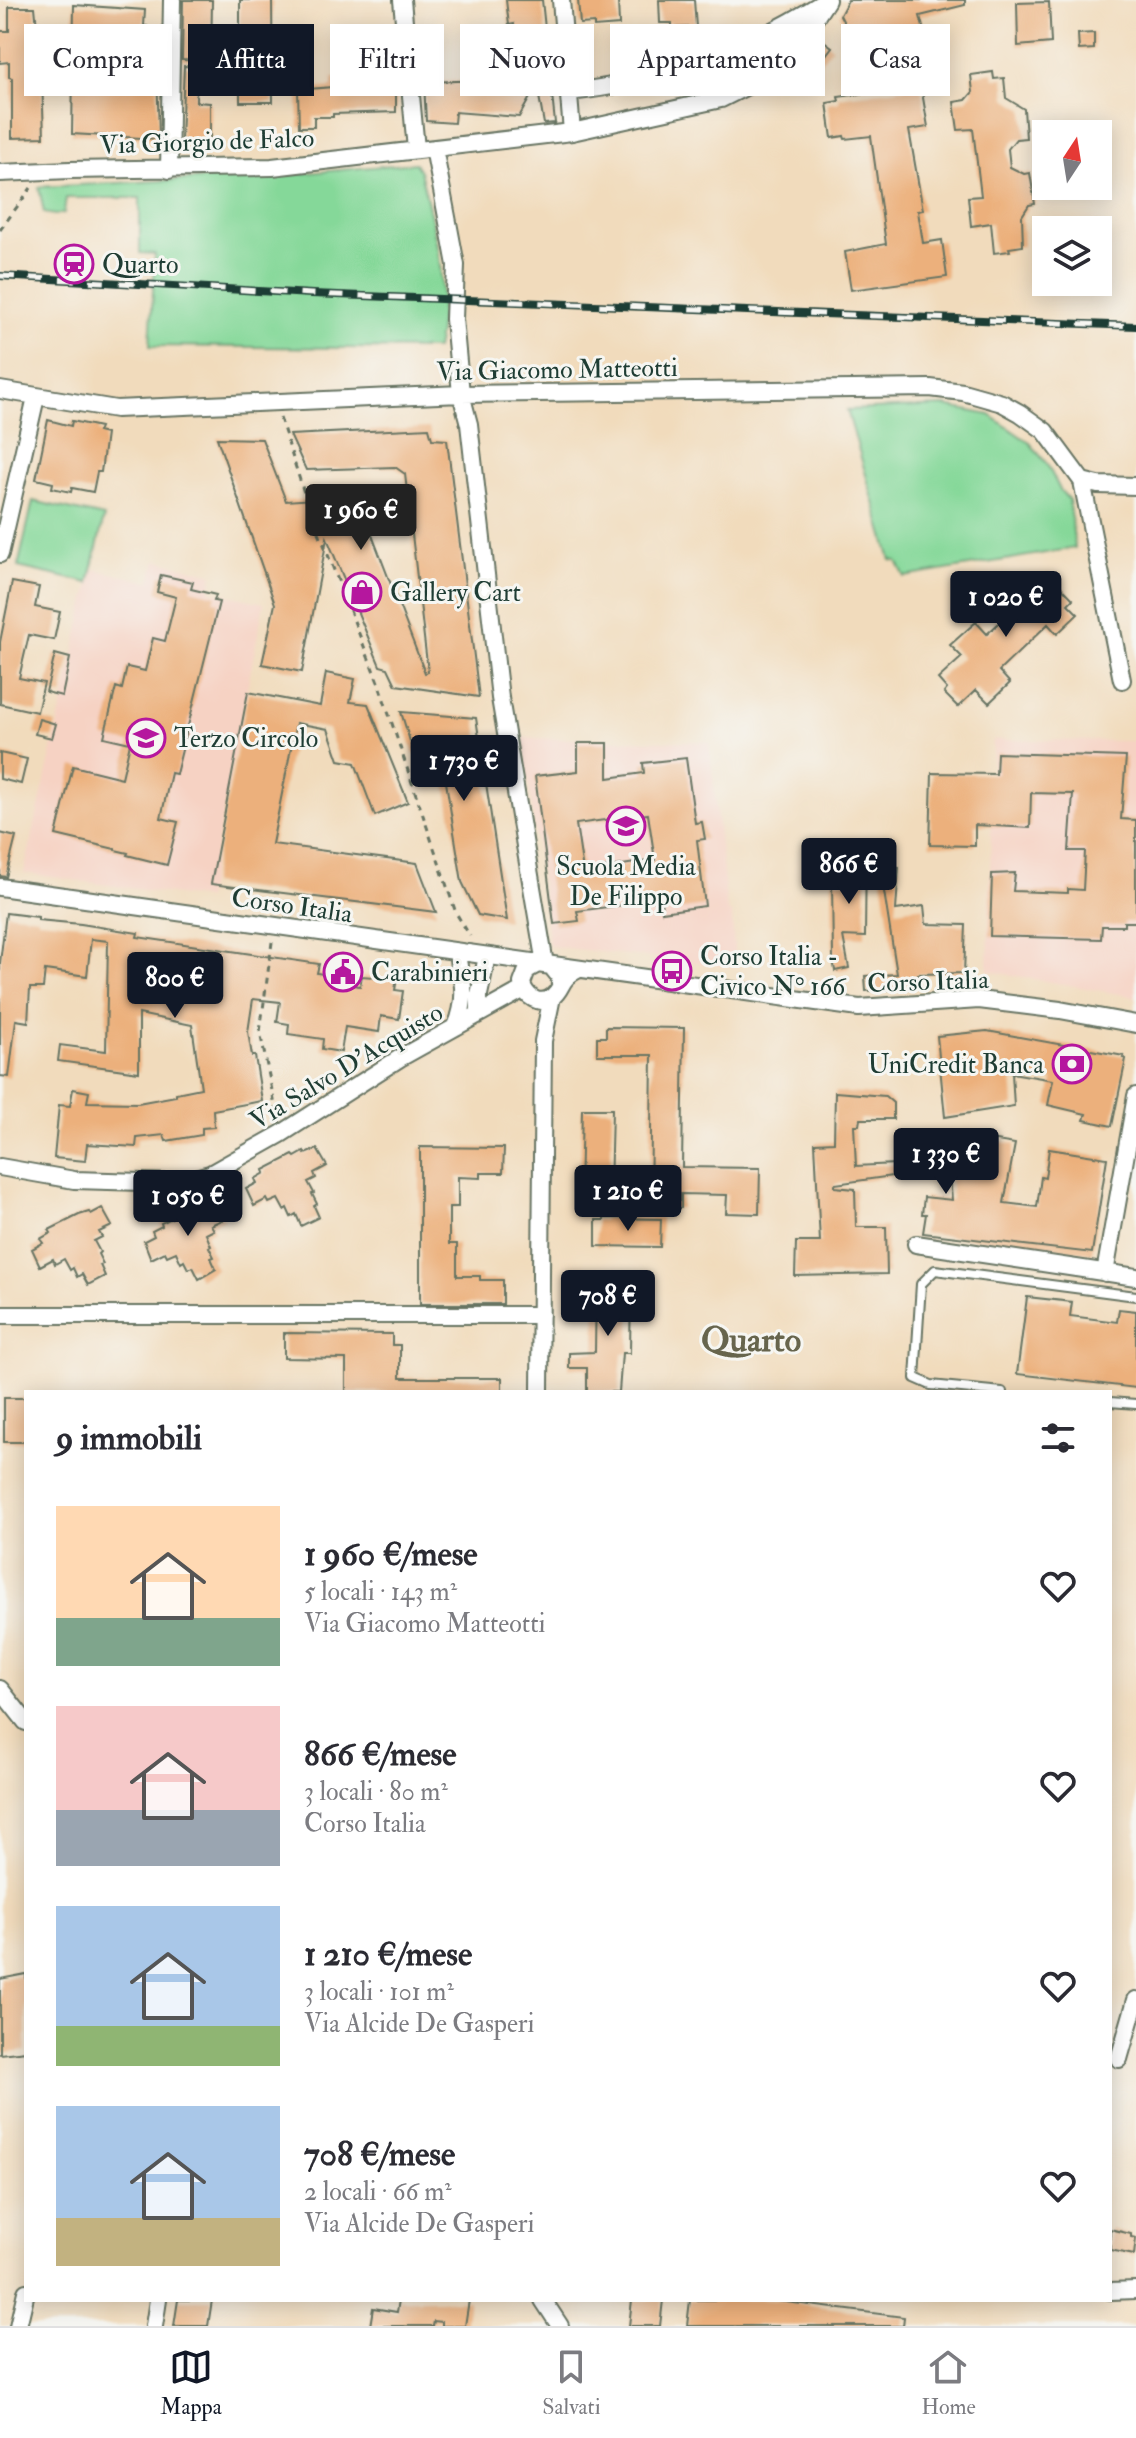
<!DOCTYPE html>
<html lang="it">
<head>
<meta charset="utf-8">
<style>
  body { margin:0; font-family:"IM FELL Double Pica",serif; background:#f7f7f7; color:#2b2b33; height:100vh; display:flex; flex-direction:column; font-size:30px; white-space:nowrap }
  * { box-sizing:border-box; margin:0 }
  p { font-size:26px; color:#7c7c81 }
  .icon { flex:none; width:44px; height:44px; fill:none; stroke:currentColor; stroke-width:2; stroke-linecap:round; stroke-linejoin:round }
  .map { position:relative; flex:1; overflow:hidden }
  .sheet { position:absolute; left:24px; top:1390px; width:1088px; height:912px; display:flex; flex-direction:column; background:#fff; border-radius:0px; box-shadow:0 4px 20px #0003 }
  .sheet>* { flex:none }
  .banner { position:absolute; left:24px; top:24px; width:1088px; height:72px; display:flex; gap:16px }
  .needle { width:52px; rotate:12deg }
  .tools { position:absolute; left:1032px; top:120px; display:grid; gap:16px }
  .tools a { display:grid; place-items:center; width:80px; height:80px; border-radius:0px; background:#fff; box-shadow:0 4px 20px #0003; font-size:40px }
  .price { position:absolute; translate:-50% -68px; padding:0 18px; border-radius:8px; background:#111827; color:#fff; font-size:26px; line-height:52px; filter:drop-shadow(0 2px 4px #0008) }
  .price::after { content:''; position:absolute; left:50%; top:48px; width:24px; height:18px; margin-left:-12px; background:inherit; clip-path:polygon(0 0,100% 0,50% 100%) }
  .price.selected { background:#222; color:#fff }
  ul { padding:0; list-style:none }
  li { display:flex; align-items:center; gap:24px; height:200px; padding:0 32px }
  li span { display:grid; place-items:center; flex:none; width:224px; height:160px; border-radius:0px; color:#555 }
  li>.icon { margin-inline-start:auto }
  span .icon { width:96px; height:96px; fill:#fffc; stroke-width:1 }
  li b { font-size:34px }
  h2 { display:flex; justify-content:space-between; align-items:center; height:96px; padding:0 32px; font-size:34px }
  .chip { padding:0 28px; border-radius:0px; background:#fff; box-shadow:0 4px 20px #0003; font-size:28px; line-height:72px }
  .chip.selected { background:#111827; color:#fff }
  .dock { display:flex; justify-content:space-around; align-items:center; height:112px; border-top:2px solid #e1e1e2; background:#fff; font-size:22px; color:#7c7c81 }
  .dock a { display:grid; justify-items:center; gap:4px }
  .dock .selected { color:#111827 }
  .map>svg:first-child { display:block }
  .built { fill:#f6d2c3 }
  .green { fill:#85d899; stroke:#528a66; stroke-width:2 }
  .building { fill:#ecb07b; fill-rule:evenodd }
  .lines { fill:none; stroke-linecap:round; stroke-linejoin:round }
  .service-casing { stroke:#687464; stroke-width:12 }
  .minor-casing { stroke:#687464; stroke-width:20 }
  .path { stroke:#687464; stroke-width:3; stroke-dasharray:6 6; stroke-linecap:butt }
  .service { stroke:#fff; stroke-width:8 }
  .minor { stroke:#fff; stroke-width:16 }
  .rail-casing { stroke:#1f3d34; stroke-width:8 }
  .rail { stroke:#f6f6f2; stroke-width:5; stroke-dasharray:15; stroke-linecap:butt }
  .labels { text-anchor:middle; stroke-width:6; stroke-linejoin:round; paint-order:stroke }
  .street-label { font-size:26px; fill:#1f3d34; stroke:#f6f6f2 }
  .poi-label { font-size:26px; fill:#1f3d34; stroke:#f6f6f2; text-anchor:start }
  .district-label { font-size:34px; font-weight:bold; fill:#67654d; stroke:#f6f6f2 }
</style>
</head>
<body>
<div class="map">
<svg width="1136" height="2326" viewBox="0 0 1136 2326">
  <rect width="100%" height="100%" fill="#f6f6f2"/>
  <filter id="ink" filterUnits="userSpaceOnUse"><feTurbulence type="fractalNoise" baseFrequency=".0125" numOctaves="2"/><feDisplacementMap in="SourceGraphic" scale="16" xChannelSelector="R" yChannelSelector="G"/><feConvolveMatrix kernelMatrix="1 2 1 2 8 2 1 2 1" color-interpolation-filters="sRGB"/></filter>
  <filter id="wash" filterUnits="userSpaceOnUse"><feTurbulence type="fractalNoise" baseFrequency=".006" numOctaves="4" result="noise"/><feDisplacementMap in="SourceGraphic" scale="32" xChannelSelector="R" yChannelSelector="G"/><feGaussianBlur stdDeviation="1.8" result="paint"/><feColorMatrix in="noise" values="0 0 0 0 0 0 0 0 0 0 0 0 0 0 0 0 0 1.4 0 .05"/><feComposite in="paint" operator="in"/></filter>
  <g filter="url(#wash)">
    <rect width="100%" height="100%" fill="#f1dbbc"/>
    <path class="built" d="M156,560L213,574L210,591L264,603L206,899L24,873L93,569L150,582Z
      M523,738L709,742L727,909L732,915L735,967L549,946Z
      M993,740L1136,741V997L988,971Z"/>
    <path class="green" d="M415,163L420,171C436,238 450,280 436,349L150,346L155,254L140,253V198H66L64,213L55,215L44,213L39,187L296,174Z
      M945,406L990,415L1030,443L1047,464L1060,490L1069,500L1075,548L905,577L897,561L891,560L847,410Z
      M33,501L104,517L89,583L18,567Z"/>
    <g id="blocks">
      <path class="building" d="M183,0H212L211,61L182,60Z
        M240,0H272L273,102H240Z
        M506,0H542L555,123L544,124L537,85L519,117L455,112L454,123L426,121L424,82L490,80L493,74L508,75L509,69L519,70L514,24L509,25Z
        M578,0H618L619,25L594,27V23L580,24Z
        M659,0H694L696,27L672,28V23H660Z
        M848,0H965V5L920,16L932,61L919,63L913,46L860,60L844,30L847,29L840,15Z
        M1049,2L1051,43L1018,46L1017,3Z
        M74,5L145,10L144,26H147L145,65H157L159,139L72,134Z
        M9,7H35L42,77L44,137L12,138V78L9,77V62L0,63V31H9Z
        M1094,33V49L1079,50L1078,34Z
        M386,35L387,82H396V112L333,114V117H314V127H299L298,90L332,87V78H346L345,36Z
        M820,38L832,47L816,68L804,59Z
        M184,66L197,67L196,102L210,103V141H181Z
        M993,72L994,79L1004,78L1006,98L1024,109L1026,138L1016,139L1008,149L1010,167L1024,174L1030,173L1035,204L1029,205L1022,216L1023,246L1009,248L1010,251L994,253L991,223L971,226L968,197L981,196L973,129L958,130L954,102L966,100L973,92L971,75Z
        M921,86L928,127L909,130L923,210L918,211L923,243L942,240L947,277L851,290L845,252L886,244L871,136L845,139L844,136L832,138L827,103L839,101L838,97Z
        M48,420L71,426L72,421L100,427L98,432L106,434L101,472H97L93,492L72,488L71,492L52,488L53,483L36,479Z
        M429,428L432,439L447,440L479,697L396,685L388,668L380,666L327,538L302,672L262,664L275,604L217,438L262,439L286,501L357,496L425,673L428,672L405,474L395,467L306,470L290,435Z
        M1048,573L1073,599L1068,604L1078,614L1057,634L1048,624L999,671L1010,683L989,703L976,690L958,707L944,693L947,689L938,679L962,657L950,645L976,622L987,634L1011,612L999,599L1023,576L1034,587Z
        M161,575L193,582L191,589L216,595L214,601L219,602L176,774L171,773L161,818L178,822L167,865L127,855L128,853L115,850V849L56,835L73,766L122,778L130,743L104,737L116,687L122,689L127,667L145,671L153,638L165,641L176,597L157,592Z
        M12,582L39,587L35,607L60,612L54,640L29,635L19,678L44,683L37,712L0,704V642Z
        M55,654L70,658L62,696L46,692Z
        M326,673L355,679L350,702L368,704L408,802L375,816L355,763L339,760L328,729L296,723L272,844L417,863L436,912L211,884L248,692L320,706Z
        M401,712L476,718L507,920L478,915L462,882L442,757L414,754Z
        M39,719L56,724L52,738L35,734Z
        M578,743H608V778L644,773L643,763L686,758L695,823L702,822L705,839L697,840L705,906L662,912L661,900L577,911L579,921L554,924L535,776L578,771ZM648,814L655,860L583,871L576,824Z
        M0,753L27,759L21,784L0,779Z
        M997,753L1126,757L1121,819L1136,820V922H1124V926H1102L1101,939L990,936L992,874L1015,873L1013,891L1068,893V889L1083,890L1085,851H1069L1073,794L1031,793L1030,828L975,825V846L930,845L932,773L996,774Z
        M0,833L16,837L6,877L0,876Z
        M866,847L865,937L843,936L849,968L835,971L833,959L832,881H849L847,849Z
        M880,866L899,867L896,910L924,906L926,924L966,925L964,973L918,974L917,988L866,991L865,976L897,974Z
        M6,913L38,917V920L81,924L138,933L137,937L319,964L317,973L334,976L333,982L360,986L362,976L397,979L395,990L403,991L399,1019L381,1016L379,1032L345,1027L341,1052L322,1049L323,1039L288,1034L289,1024L277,1022L280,1002L253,999L248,1032L252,1056H255L262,1101L213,1110L214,1127L202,1128V1135L166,1141L164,1135L137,1138L136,1147L87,1144L85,1161L54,1158L59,1105L70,1106L73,1089L89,1092L87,1102L138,1103L176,1096V1093L201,1088L192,1025L139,1014V1072L58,1061L60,1045L106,1051L108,941L91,939L87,976L45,970L43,988H30L28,1022L16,1020L9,1077L0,1076V963Z
        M606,1027L684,1028L682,1167L760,1168L759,1214L726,1213L727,1195L681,1194V1208H650L652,1055H597V1037H606Z
        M987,1031L1124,1056L1123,1058L1126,1059L1112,1126L1084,1120L1086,1114L1048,1105L1053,1080L1012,1073L1014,1106L945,1117L937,1036Z
        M835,1092L885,1096L893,1103V1119H860L859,1125H854L856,1166L895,1164V1161H901L898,1143L984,1140L985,1139L1015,1144L1004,1203L1037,1207L1041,1177L1045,1178L1049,1149L1107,1158L1092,1253L923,1233L926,1214H922L924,1197L952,1200L949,1168L835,1184V1187L855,1189L856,1227H886L887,1274L795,1276L796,1242H820L815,1143L834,1142Z
        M582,1109H612L610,1193H580Z
        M420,1147L504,1148L503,1173H481V1178L458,1177V1207H449V1244H457V1276H480V1280H503V1304H420Z
        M317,1149L327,1166L314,1173L316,1178L308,1182L314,1193L312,1194L317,1204L314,1206L319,1217L301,1226L296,1214L291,1217L287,1208L284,1210L278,1199L269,1203L267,1199L254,1206L246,1189L257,1183L255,1179L265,1173L264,1170L293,1155L295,1157L304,1152L305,1154Z
        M214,1202L224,1219L211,1225L214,1230L206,1234L211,1246L209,1247L214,1257L211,1258L216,1269L199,1279L193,1267L188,1269L184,1261L181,1263L176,1252L167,1256L165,1252L151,1259L144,1241L154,1236L152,1231L162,1226L161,1223L191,1209L201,1205L202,1207Z
        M102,1208L112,1226L99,1232L102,1237L94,1241L100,1252L98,1254L103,1264L100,1265L105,1276L88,1285L82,1274L77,1277L73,1268L70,1270L64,1259L55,1264L53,1259L40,1266L32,1249L43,1243L40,1239L51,1233L49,1230L79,1215L89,1212L91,1214Z
        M604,1218L661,1219L660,1247L596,1246V1220H604Z
        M596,1282L631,1283L630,1353H622L619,1392H587V1368H569V1353L595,1352Z
        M1027,1297L1072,1302L1070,1316L1117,1322L1119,1309L1136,1311V1388L1017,1374Z
        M284,1333L392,1334V1345H400V1378H502V1392H346V1359L284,1358Z
        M4,1398H26V1442H4Z
        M26,1974V2051L0,2054V1979Z
        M1110,2229L1131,2234V2237L1136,2238L1134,2255L1110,2250Z
        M178,2300H212L208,2326H174Z
        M399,2300H469L465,2326H442V2322L434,2321L433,2326H370L373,2308L397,2312Z
        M632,2300H663L660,2326H629Z
        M690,2300H770L904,2317L903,2326H687Z"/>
    </g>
  </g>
  <g filter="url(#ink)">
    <use href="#blocks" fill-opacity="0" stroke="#687464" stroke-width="2"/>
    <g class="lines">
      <g class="service-casing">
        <path id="service" d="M1002,1392L931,1385L915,1378L921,1284L935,1270L1136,1296
          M1110,1402L1136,1404"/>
      </g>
      <g class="minor-casing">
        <path id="minor" d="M402,0L416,149
          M561,0L572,132
          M569,92C659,83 746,51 822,3
          M434,148L456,265L454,319L461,394L469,424L500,698L545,964
          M169,170L172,0
          M0,173L70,170L272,167L572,132L721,99L747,86L781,65L793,52L827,0
          M0,390L116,409L461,394L930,388L963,392L1002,403L1020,413L1045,431L1082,481L1122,680
          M1082,481L1098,485L1136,486
          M0,554L36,397
          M0,887L859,1008L979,1000L1060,1010L1136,1024
          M560,983L559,976L551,966L538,964L527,970L522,983C525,996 539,1007 552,997C564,988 558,979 579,969
          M479,1014V995L487,956
          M456,1027C462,1012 465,995 462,980C460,970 457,962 458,952
          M0,1167L74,1180L177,1183L210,1174L281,1134L400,1058L524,989
          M916,1244L1136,1277
          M1105,1273L1136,1096
          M1,1315H541
          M540,1392L543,1041L552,997
          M0,1689L26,1722
          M1119,2059L1136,2000
          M1110,2291L1136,2290
          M543,2300L560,2326
          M18,2326L26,2292
          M154,2326L158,2300"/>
      </g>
      <path class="path" d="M0,230L31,188
        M280,418L306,499L378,682L456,913L470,936
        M272,942L260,1032L277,1115"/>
      <use href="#service" class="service"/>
      <use href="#minor" class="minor"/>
      <g class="rail-casing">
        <path id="rail" d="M0,276L312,294L1136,326"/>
      </g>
      <use href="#rail" class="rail"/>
    </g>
  </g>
  <defs>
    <g id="station-ring" transform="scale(2)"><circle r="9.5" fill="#f6f6f2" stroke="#b5179e" stroke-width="1.5"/><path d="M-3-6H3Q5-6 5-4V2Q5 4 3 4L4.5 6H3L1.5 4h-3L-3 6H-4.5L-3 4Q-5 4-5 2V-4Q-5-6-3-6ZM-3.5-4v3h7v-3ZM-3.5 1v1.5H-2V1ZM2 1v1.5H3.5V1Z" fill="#b5179e"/></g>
    <g id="shop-ring" transform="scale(2)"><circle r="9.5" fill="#f6f6f2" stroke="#b5179e" stroke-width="1.5"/><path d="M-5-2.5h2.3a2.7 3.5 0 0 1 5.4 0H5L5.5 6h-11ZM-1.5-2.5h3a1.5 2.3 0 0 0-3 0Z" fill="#b5179e"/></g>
    <g id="school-ring" transform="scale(2)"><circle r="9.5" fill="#f6f6f2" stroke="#b5179e" stroke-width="1.5"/><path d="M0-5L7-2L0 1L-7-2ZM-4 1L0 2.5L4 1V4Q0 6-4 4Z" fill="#b5179e"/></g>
    <g id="bus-ring" transform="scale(2)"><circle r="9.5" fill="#f6f6f2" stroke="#b5179e" stroke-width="1.5"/><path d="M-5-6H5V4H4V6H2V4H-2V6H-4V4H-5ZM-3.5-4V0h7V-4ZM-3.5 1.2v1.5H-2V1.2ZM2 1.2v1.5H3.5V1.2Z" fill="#b5179e"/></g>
    <g id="civic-ring" transform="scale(2)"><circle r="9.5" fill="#f6f6f2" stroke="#b5179e" stroke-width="1.5"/><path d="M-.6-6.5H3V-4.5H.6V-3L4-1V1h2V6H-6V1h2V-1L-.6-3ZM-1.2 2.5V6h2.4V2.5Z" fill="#b5179e"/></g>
    <g id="bank-ring" transform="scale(2)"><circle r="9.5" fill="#f6f6f2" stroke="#b5179e" stroke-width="1.5"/><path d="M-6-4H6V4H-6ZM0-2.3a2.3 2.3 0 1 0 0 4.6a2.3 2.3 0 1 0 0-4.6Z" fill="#b5179e"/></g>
  </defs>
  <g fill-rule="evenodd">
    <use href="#station-ring" x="74" y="264"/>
    <use href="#shop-ring" x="362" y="592"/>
    <use href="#school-ring" x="146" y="738"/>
    <use href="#school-ring" x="626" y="826"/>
    <use href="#bus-ring" x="672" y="971"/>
    <use href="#civic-ring" x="343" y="972"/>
    <use href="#bank-ring" x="1072" y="1064"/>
  </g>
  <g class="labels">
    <g class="street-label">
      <text transform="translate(207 141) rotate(-2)" y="9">Via Giorgio de Falco</text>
      <text transform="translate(557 369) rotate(-1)" y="9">Via Giacomo Matteotti</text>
      <text transform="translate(292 905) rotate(8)" y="9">Corso Italia</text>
      <text transform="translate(928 981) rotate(-2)" y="9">Corso Italia</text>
      <text transform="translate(346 1066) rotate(-31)" y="9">Via Salvo D'Acquisto</text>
    </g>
    <g class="poi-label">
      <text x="102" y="273">Quarto</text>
      <text x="390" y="601">Gallery Cart</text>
      <text x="174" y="747">Terzo Circolo</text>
      <text x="626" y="875" text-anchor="middle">Scuola Media<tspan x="626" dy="30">De Filippo</tspan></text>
      <text x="700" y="965">Corso Italia -<tspan x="700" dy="30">Civico N° 166</tspan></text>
      <text x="371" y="981">Carabinieri</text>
      <text x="1044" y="1073" text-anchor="end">UniCredit Banca</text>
    </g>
    <g class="district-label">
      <text x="751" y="1351">Quarto</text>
    </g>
  </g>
</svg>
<div class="tools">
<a><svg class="needle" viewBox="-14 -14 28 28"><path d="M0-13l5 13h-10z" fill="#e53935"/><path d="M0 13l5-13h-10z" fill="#7c7c81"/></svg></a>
<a><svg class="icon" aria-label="layers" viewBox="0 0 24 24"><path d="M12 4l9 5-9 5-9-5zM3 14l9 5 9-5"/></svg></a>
</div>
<b class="price selected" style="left:361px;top:552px">1 960 €</b>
<b class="price" style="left:1006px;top:639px">1 020 €</b>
<b class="price" style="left:464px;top:803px">1 730 €</b>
<b class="price" style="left:849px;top:906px">866 €</b>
<b class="price" style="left:175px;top:1020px">800 €</b>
<b class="price" style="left:946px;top:1196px">1 330 €</b>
<b class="price" style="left:628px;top:1233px">1 210 €</b>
<b class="price" style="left:188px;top:1238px">1 050 €</b>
<b class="price" style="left:608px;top:1338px">708 €</b>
<div class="banner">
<a class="chip">Compra</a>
<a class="chip selected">Affitta</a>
<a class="chip">Filtri</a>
<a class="chip">Nuovo</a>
<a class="chip">Appartamento</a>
<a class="chip">Casa</a>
</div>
<section class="sheet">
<h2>9 immobili<svg class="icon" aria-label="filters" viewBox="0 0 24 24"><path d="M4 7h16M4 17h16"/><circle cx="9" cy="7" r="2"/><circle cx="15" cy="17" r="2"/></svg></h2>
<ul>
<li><span style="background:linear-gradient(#ffd9b3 70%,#7fa58c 0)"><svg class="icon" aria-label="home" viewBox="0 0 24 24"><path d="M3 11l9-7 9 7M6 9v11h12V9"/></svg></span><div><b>1 960 €/mese</b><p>5 locali · 143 m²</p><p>Via Giacomo Matteotti</p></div><svg class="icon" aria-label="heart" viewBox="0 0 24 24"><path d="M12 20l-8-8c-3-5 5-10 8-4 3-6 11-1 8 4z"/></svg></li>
<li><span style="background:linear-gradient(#f6c9c9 65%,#9aa5b1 0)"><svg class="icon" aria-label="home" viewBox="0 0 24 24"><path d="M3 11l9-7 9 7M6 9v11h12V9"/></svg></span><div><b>866 €/mese</b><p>3 locali · 80 m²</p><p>Corso Italia</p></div><svg class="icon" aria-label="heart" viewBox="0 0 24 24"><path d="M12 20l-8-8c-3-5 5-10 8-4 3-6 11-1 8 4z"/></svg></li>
<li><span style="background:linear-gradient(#a9c7e8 75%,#8fb573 0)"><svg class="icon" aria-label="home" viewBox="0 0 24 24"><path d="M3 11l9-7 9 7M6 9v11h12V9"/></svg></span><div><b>1 210 €/mese</b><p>3 locali · 101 m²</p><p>Via Alcide De Gasperi</p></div><svg class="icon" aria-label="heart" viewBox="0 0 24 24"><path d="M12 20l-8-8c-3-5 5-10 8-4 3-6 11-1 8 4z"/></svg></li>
<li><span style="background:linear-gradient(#a9c7e8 70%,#c2b280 0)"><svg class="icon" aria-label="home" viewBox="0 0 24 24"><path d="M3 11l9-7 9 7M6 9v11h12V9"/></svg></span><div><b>708 €/mese</b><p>2 locali · 66 m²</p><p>Via Alcide De Gasperi</p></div><svg class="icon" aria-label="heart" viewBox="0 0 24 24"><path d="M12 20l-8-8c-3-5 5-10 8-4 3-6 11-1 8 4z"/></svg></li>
</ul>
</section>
</div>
<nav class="dock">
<a class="selected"><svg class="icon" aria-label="map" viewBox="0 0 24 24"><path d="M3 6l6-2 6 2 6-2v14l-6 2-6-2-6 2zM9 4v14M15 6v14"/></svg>Mappa</a>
<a><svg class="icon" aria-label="saved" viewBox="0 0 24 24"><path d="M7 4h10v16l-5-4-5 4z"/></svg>Salvati</a>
<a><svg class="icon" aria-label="home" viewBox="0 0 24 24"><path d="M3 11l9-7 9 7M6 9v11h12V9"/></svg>Home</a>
</nav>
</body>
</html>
